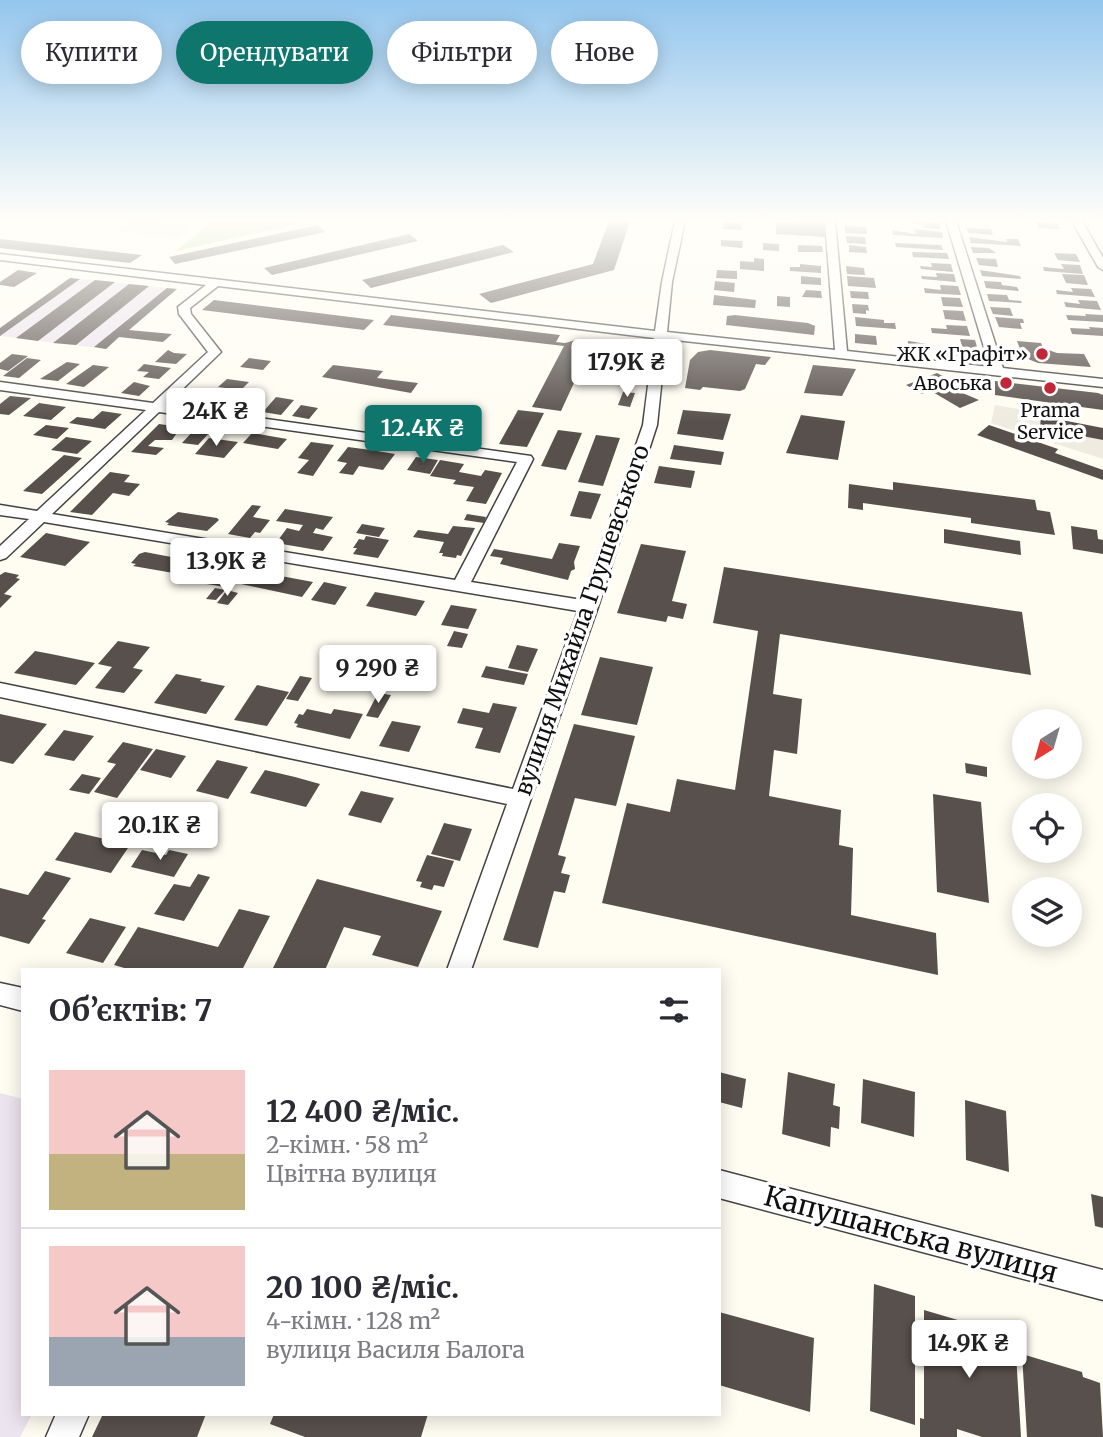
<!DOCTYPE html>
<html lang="uk">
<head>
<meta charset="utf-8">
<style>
  body { margin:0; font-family:Merriweather,serif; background:#f7f7f7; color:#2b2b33; height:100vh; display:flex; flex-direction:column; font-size:26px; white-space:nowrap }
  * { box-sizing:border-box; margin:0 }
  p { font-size:23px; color:#7c7c81 }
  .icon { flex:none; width:38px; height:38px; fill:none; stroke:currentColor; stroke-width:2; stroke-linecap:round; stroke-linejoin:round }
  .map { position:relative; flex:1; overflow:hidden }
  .panel { position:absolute; left:21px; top:968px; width:700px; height:448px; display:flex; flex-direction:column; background:#fff; border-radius:0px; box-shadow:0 4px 18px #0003 }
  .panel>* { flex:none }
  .guide { position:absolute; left:21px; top:21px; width:700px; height:63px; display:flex; gap:14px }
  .needle { width:46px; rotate:217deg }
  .controls { position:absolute; left:1012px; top:709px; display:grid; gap:14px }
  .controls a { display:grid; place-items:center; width:70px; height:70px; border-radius:50%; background:#fff; box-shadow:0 4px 18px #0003; font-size:35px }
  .price { position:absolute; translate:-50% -60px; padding:0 16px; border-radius:7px; background:#fff; color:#222; font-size:23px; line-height:46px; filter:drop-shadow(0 2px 4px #0008) }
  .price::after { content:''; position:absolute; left:50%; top:42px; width:21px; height:16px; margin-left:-10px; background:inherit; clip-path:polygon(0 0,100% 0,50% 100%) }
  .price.active { background:#0f766e; color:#fff }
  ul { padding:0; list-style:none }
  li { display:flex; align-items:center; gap:21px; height:175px; padding:0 28px }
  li+li { border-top:2px solid #e1e1e2 }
  li span { display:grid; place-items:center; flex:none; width:196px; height:140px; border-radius:0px; color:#555 }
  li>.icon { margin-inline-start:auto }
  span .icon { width:84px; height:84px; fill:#fffc; stroke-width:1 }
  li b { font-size:30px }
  h2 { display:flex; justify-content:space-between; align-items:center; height:84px; padding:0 28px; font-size:30px }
  .chip { padding:0 24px; border-radius:32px; background:#fff; box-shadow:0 4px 18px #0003; font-size:24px; line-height:63px }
  .chip.active { background:#0f766e; color:#fff }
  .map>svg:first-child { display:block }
  .industrial { fill:#ece4ee }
  .forest { fill:#bbdb9a }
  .pitch { fill:#e7f1cd }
  .plaza { fill:#f0ebe0 }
  .building { fill:#58504c }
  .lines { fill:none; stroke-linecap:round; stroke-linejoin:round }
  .minor-casing { stroke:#434343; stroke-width:3 }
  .minor { fill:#fff; fill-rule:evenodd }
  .poi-dot { fill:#c02737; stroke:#fff; stroke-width:2.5 }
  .labels { text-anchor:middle; stroke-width:7; stroke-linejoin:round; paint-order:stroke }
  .far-poi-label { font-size:19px; fill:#101010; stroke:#fff; text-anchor:end }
  .street-label { font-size:23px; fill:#101010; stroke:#fff }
  .near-street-label { font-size:28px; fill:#101010; stroke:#fff }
</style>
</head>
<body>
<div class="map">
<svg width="1103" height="1437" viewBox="0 0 1103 1437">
  <rect width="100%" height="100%" fill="#fffcf2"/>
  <path class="industrial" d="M70,278L177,289L106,349L0,336V328Z
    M0,1093L23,1099V1414H32L20,1437H0Z"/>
  <path class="forest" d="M224,221H296L293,225L176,251L211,223Z"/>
  <path class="pitch" d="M132,221L194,225L177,237L117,231Z"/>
  <path class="plaza" d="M995,405L1035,412L1041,416L1040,428L1103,440V459L991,423Z"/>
  <path class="building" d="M609,221H630L614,270L491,303L479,294L593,264Z
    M818,221L824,223L825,237L776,234V223Z
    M912,221L939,223L940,229L925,228L924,225L913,224Z
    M1035,221L1057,224L1060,229L1039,228Z
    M723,222L742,224L741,230L723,229Z
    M318,225L325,232L175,264L169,257Z
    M845,226L866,227L867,234L845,233Z
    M966,228L991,229L993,235L968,233Z
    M914,229L942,232L943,238L893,235L892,230L916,234Z
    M409,234L418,241L272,275L264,268Z
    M846,236L865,237L866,244L847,243Z
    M969,237L1007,242L1006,239H1018L1021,246L971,243Z
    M0,239L142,255L130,263L0,248Z
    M721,240L743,241L742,248L721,246Z
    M763,243L779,244V251L763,250Z
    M895,243L941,245L943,250L896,247Z
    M503,245L514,252L371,288L362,280Z
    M798,245L822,246L823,252H798Z
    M849,245L866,247L867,253L849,252Z
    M971,247L989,248L996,253H973Z
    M912,252L947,253L949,259L913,257Z
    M1054,253L1076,254L1080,262L1058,260Z
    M754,258L764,259V271L740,269V261L754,262Z
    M976,258L996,259L998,267L979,265Z
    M931,263L951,264L953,272L921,269L920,266L932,267Z
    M800,264L821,266V273L790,271V267H800Z
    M1061,264L1080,265L1083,274L1044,271L1043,267L1064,269Z
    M846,266L864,268L865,275L847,274Z
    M18,270L37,273L14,287L0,285V282Z
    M717,270L737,271V279L716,278Z
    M980,270L1020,276L1021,279L982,276Z
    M936,273L954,274L956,282L922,279L921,276L937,277Z
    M1062,274L1084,275L1088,285L1066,283Z
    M801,276L821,278V285L801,284Z
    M847,276L874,278L876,288L848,286Z
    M70,278L80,279L0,336V328Z
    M95,280L115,282L38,341L16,338Z
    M715,281L735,283L734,292L714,290Z
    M984,281L1001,282L1002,285L1017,287L1019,291L986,288Z
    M129,284L149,286L76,345L53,343Z
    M940,285L958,286L961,295L925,293L924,288L941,290Z
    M167,288L177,289L129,330L172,334L163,342L119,337L106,349L94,347Z
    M1071,288L1091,289L1095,297L1057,294L1056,290L1073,292Z
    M806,290L821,291L822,298L802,297Z
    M850,291L868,292L869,299L851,298Z
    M987,294L1007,295L1009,300L1021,301L1022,303L989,301Z
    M714,295L756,300L755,308L713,305Z
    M777,296L790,297V307L777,306Z
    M941,297L960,298L963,307L943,306Z
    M214,300L374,320L364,330L202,310Z
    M1078,300L1097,301L1101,310L1066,307L1064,302L1080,304Z
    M852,304L868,305L869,311L866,310V314L853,313Z
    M990,307L1010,308L1013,316L993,314Z
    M943,310L963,311L966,321L945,319Z
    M1085,314L1103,315V322L1068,320L1066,315L1086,316Z
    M391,315L560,335L556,342L565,343L576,340L583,342V345L591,346L561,411L532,407L564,346L383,325Z
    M735,315L808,323L815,326L814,335L726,325L727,316Z
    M855,317L884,320V323H895L896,329L856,326Z
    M995,317L1023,319L1024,323H1020L1022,329L999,327Z
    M946,325L967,326L970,336L932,333L931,328L947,329Z
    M1089,327L1103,328V336L1072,334L1070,328L1090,329Z
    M855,334L876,336L877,345L855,343Z
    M960,339L975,340L980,357L948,355L947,349L963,350Z
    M908,341L927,344V351L908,349Z
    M1017,341L1041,343L1043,348L1057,353L1084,354L1091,367L1038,363L1023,357Z
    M168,350L174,353L187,354L176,364L155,362Z
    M710,350L728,352L771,357L765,365L756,364L745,389L740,391L703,387L700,390L685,388L690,360L698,352Z
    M12,354L28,356L8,371L0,369V363Z
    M27,358L41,360L19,378L3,376Z
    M249,358L271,361L263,370L240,367Z
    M67,362L80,364L58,381L40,379Z
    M144,364L171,368L159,379L143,377L149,372L137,371Z
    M93,365L109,367L84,387L66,384Z
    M333,365L383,371L377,378L418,383L411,393L322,377Z
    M813,365L856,369L842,396L804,393Z
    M937,373L954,382L944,385L979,400L960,408L931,391L922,394L906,385Z
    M227,379L249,382L241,390L218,387Z
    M995,381L1098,393L1103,395V410L995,395Z
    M134,382L150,386L139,396L121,393Z
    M223,391L235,396L224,407L201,404L212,393L220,394Z
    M623,392L635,393L630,407L618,405Z
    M10,396L31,398L9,415L0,414V404Z
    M276,397L294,400L281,415L263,412Z
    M39,403L66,407L51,420L23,416Z
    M301,405L318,408L309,419L292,416Z
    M518,410L544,413L527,447L499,444Z
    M683,410L731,414L723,440L677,434Z
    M102,411L122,414L105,429L69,423L77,417L93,419Z
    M801,415L845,421L838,460L786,453Z
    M1041,416L1103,428V440L1040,428Z
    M427,417L459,421L452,432L420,428Z
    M393,419L410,421L401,433L385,431Z
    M159,424L181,427L172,440H155L148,446L164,448L156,455L131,452Z
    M46,425L69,428L57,439L33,435Z
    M989,425L1058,449L1055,453L1103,470V480L977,435Z
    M195,429L211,431L198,445L182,443Z
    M558,430L582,433L566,470L541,466Z
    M252,433L287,439L278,449L243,443Z
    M596,435L620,438L603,486L578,482Z
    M66,437L92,441L77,454L51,450Z
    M209,438L238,442L224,458L195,454Z
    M311,442L334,445L313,476L297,473L309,460L298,458Z
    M674,445L724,452L721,465L670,459Z
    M348,447L371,450L395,454L383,470L359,466L353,475L339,473L347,463L337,461Z
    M64,455L82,458L42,494L23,491Z
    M416,457L438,460L430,474L407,470Z
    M440,460L464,464L459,472L481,476L485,470L502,473L486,504L466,501L474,487L453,484L456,480L430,476Z
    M659,466L695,471L691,488L654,483Z
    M110,472L130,475L124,482L140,484L129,496L113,493L92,515L70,512Z
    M893,482L1035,500L1037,510L1050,512L1055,535L971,523V518L863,503V510L848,508L849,484L893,490Z
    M579,491L601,494L591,519L570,516Z
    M252,505L261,506L253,517L270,520L260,533L255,532L250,538L228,534Z
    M285,509L333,517L323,530L316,528L313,533L333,537L323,551L276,543L287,528L299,531L303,525L276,521Z
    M178,512L217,518L219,520L207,531L167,525L169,523L165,522Z
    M467,514L486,517L484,523L464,520Z
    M362,524L385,528L379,537L356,533Z
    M453,526L475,528L461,556L457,555L456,558L442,556L443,553H439L444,542L413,537L418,530L448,534Z
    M1071,526L1097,530L1098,539L1103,540V554L1073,549Z
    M944,529L1020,541L1021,555L944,543Z
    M46,533L90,542L65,566L20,557Z
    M366,536L389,540L378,558L353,554L357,548H353L359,539L364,540Z
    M559,543L580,546L574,562L575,569L571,571L568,580L500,564L503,558L490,556L494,549L552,559Z
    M641,544L686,551L672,601L687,604L683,619L668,616L666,622L617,613Z
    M145,552L166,556L190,560L179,574L133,566L136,564L131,563L139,554Z
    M215,565L240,569L226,587L200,583Z
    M724,567L1022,612L1031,675L780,634L773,694L802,699L797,754L774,750L769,796L841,810L839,845L853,848L851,915L936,933L938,975L602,903L627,803L670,812L677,779L735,790L758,631L713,623Z
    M251,571L281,576L313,582L302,597L241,584Z
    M5,572L19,575L16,578L20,579L4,594L12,596L0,608V575Z
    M324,582L347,587L335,605L311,600Z
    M215,588L225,590L216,600L206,599Z
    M227,590L238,593L228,605L217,603Z
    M375,592L398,596L425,601L416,616L366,606Z
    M451,605L477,609L468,629L441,625Z
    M454,631L468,634L462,648L447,646Z
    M118,641L150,647L133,668L143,670L124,693L95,688L112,667L98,664Z
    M517,645L538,649L528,672L508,668Z
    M35,651L51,654L95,663L76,685L14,673Z
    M600,657L653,667L637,725L581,715Z
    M486,666L528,674L524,685L481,677Z
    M176,674L202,679L200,681L225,686L206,714L154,703Z
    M300,676L312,678L298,701L286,699Z
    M257,685L289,692L267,726L234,720Z
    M378,693L391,695L378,718L366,716Z
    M493,703L517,707L500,753L475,748L483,728L457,723L463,708L489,713Z
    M307,709L331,714L334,709L363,714L350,739L296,727L298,724L294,723L299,714L303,715Z
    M0,714L47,724L13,764L0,761Z
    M392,721L421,726L409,752L379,746Z
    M574,724L635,736L616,806L575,798L558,855L566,857L561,873L570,875L565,893L554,891L538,948L503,940Z
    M64,730L94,736L74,761L44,755Z
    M123,742L153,749L117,798L94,792L116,764L107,762Z
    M156,749L186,756L171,778L140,770Z
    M217,760L248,767L228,799L196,791Z
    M965,763L987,767V777L966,773Z
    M265,770L295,777L320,784L306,807L250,793Z
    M82,774L101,778L89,794L69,790Z
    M361,791L394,798L381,823L348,815Z
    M933,794L981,802L989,903L937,892Z
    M444,823L472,829L460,861L431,854Z
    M75,832L130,845L111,873L55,860Z
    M142,850L166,855L169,850L188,854L174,877L131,867Z
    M427,855L454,861L444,887L434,885L432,890L420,887L422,882L416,881Z
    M45,871L71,878L42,919L46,920L29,944L0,936V888L28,895Z
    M198,874L210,877L184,921L154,914L174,884L190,887Z
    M317,879L442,911L418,967L372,955L381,936L344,927L325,970H272Z
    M239,909L270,916L242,970H131L114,965L138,927L218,947Z
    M90,918L126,927L103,963L66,953Z
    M719,1072L746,1079L742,1108L719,1102Z
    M788,1072L835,1084L833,1105L840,1107L839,1129L831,1127L830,1147L782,1134Z
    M863,1079L915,1092L914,1137L861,1123Z
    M965,1100L1006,1111L1009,1172L966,1160Z
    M1091,1194L1103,1197V1228L1095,1226Z
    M874,1284L915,1296V1425L870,1411Z
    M924,1310L1015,1337L1021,1437H982L957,1429V1437H920V1418L924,1419Z
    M719,1312L814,1338L810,1412L719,1385Z
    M1022,1354L1082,1372L1083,1377L1100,1383L1103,1437H1027Z
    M103,1414H206L197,1437H92Z
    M274,1414H428L421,1437H305L270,1424Z"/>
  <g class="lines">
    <g class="minor-casing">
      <path id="minor" d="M675,221H685L672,282L667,332L835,350L825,221H835L847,351L990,367L946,221H956L1003,368L1103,379V387L666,339L657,425L598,607L471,970H447L507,804L0,697V683L513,789L578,611L44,522L6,558L0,560V546L29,519L0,515V505L37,511L146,410L0,390V382L153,403L208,352L179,314L178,307L206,285L0,260V254L655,331L662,282ZM218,286L654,338L643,425L582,600L471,582L533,459L531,456L166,405L221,352L191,314L190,308ZM159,412L517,462L455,580L52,514Z
        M1072,221H1082L1103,258V270L1098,267Z
        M0,983L23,988V1011L0,1005Z
        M719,1170L1103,1270V1300L719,1198Z
        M56,1414H89L79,1437H46Z"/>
    </g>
    <use href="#minor" class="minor"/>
  </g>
  <linearGradient id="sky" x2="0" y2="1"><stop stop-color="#94c6ee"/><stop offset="0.52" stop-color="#fffef9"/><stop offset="1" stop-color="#fffef9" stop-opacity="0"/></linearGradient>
  <rect width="1103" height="422" fill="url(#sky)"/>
  <g class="poi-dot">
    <circle cx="1042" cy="354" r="7"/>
    <circle cx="1006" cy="383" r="7"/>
    <circle cx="1050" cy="388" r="7"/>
  </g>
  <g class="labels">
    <g class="far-poi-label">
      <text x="1028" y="361">ЖК «Графіт»</text>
      <text x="992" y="390">Авоська</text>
      <text x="1050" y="417" text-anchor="middle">Prama<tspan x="1050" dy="22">Service</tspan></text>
    </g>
    <g class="street-label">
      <text transform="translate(582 620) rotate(-71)" y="8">вулиця Михайла Грушевського</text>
    </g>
    <g class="near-street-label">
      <text transform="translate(911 1234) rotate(15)" y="10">Капушанська вулиця</text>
    </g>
  </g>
</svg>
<div class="controls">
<a><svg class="needle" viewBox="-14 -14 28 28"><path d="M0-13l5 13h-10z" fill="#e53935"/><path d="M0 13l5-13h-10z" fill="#7c7c81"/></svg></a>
<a><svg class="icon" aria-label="locate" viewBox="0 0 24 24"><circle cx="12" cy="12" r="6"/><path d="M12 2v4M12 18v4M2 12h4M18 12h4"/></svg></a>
<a><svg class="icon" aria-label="layers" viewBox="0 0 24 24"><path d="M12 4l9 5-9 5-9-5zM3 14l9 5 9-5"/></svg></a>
</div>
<b class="price" style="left:627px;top:399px">17.9K ₴</b>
<b class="price" style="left:216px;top:448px">24K ₴</b>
<b class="price active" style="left:423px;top:465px">12.4K ₴</b>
<b class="price" style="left:227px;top:598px">13.9K ₴</b>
<b class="price" style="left:378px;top:705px">9 290 ₴</b>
<b class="price" style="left:160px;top:862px">20.1K ₴</b>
<b class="price" style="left:969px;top:1380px">14.9K ₴</b>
<div class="guide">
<a class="chip">Купити</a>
<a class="chip active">Орендувати</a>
<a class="chip">Фільтри</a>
<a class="chip">Нове</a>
</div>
<section class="panel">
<h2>Об’єктів: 7<svg class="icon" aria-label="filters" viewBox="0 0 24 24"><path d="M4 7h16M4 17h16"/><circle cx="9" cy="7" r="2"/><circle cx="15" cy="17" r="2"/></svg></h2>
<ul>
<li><span style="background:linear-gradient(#f6c9c9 60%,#c2b280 0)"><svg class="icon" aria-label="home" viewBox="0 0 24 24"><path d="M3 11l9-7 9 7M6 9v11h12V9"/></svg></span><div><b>12 400 ₴/міс.</b><p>2-кімн. · 58 m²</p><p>Цвітна вулиця</p></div></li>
<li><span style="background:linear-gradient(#f6c9c9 65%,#9aa5b1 0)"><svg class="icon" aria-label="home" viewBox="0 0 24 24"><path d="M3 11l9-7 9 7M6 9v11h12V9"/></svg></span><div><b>20 100 ₴/міс.</b><p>4-кімн. · 128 m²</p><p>вулиця Василя Балога</p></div></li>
</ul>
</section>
</div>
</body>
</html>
